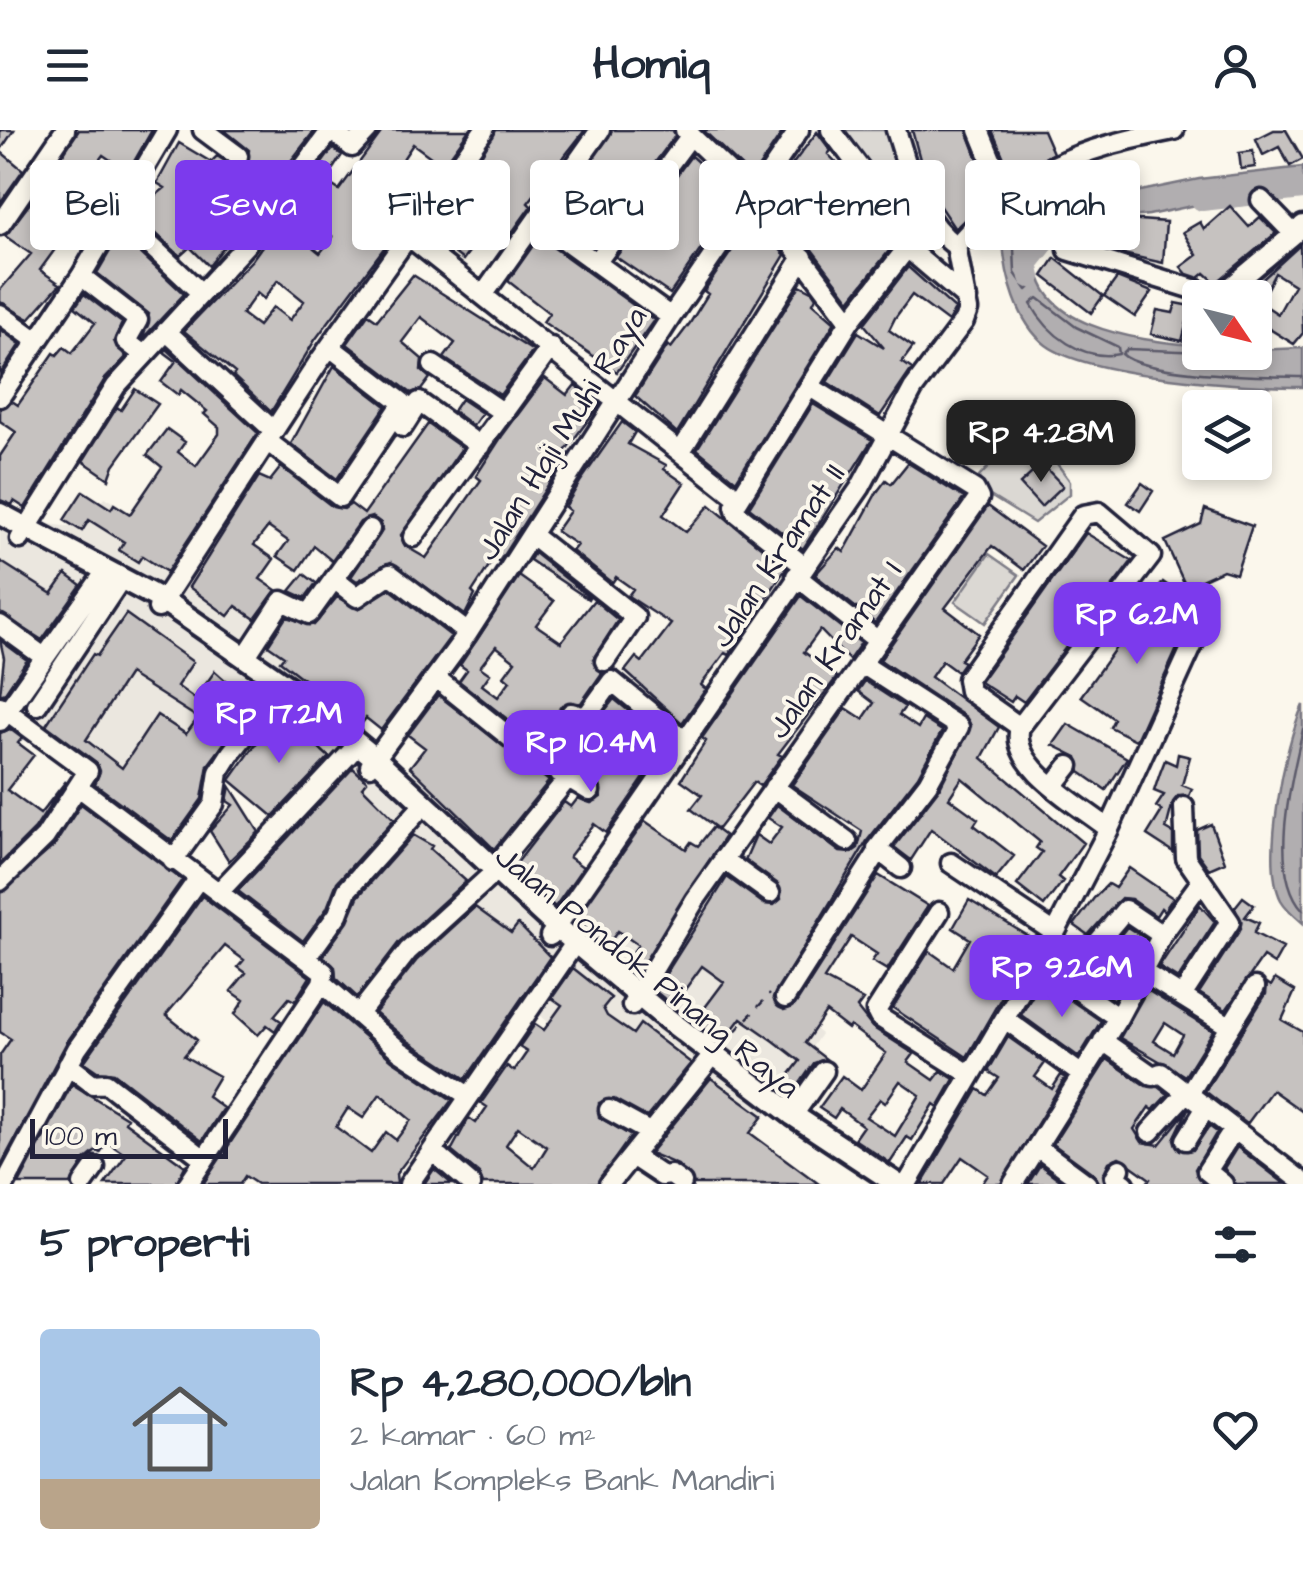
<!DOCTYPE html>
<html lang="id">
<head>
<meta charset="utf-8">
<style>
  body { margin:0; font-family:"Architects Daughter",sans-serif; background:#f6f6f7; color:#1f2937; height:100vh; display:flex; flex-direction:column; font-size:38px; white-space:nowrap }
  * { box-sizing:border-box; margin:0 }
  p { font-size:32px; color:#747a83 }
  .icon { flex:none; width:55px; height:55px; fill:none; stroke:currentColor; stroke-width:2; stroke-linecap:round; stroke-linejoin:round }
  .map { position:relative; height:1054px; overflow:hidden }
  .panel { display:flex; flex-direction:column; background:#fff; flex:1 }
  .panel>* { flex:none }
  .banner { position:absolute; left:30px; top:30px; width:1245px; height:90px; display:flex; gap:20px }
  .needle { width:65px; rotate:125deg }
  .controls { position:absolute; left:1182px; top:150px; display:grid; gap:20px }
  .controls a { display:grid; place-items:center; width:90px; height:90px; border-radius:10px; background:#fff; box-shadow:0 5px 15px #0003; font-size:50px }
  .scale { position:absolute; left:30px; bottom:25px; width:198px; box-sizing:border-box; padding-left:10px; border:5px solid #22223b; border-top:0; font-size:28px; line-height:35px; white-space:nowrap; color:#22223b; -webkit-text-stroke:8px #fbf7ec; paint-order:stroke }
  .price { position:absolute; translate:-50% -85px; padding:0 22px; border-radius:20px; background:#7c3aed; color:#fff; font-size:32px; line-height:65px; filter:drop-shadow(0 2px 5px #0008) }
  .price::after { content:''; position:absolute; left:50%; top:60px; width:30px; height:22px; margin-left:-15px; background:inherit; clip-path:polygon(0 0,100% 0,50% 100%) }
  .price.current { background:#222; color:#fff }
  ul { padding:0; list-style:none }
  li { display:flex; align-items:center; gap:30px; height:250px; padding:0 40px }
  li span { display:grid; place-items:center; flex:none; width:280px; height:200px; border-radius:10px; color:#555 }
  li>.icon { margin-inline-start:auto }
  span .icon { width:120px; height:120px; fill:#fffc; stroke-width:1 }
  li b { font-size:42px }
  h2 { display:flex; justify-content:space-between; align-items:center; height:120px; padding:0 40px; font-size:42px }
  .pill { padding:0 35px; border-radius:10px; background:#fff; box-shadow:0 5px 15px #0003; font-size:35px; line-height:90px }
  .pill.current { background:#7c3aed; color:#fff }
  header { display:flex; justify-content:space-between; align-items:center; height:130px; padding:0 40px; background:#fff; font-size:45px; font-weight:700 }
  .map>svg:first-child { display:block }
  .built { fill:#ebe7df }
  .green { fill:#dbd8d3; stroke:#7e7d87; stroke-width:2.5 }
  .water { fill:#b1aeb0; stroke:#787681; stroke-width:2.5 }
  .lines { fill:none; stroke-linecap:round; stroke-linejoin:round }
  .shore { stroke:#5b5a6a; stroke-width:2.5 }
  .river { stroke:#b1aeb0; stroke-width:22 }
  .building { fill:#c6c2c0; stroke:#22223b; stroke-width:2.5; fill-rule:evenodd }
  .minor-casing { stroke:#22223b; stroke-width:25 }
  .major-casing { stroke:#22223b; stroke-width:28 }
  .path { stroke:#22223b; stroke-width:2.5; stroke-dasharray:8 8; stroke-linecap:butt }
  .minor { stroke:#fbf7ec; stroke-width:18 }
  .major { stroke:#fbf7ec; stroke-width:20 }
  .labels { text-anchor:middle; stroke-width:8; stroke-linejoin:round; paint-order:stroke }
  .street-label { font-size:32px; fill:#22223b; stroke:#fbf7ec }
</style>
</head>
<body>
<header><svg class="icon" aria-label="menu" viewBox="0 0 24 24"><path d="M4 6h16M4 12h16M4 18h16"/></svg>Homiq<svg class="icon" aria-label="person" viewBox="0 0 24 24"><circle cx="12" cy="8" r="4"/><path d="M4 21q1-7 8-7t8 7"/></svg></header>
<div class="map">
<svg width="1303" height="1054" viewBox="0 0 1303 1054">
  <rect width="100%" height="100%" fill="#fbf7ec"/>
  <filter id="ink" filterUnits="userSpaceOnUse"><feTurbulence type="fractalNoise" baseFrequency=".01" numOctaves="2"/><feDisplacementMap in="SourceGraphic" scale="20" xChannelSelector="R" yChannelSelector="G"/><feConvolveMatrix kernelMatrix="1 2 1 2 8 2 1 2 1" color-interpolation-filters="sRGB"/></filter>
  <g filter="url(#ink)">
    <path class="built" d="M105,367L218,434L357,527L324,574L410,646L444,601L479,627L448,675L509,724L560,664L586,688L563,723L623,780L648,756L821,904L765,986L646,896L608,944L481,834L334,688L245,612L220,649L175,615L130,674L7,594L37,538L0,514V378L4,373L35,392L85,399Z"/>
    <path class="green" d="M837,0H891L902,38L878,54Z
      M1033,302L1070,351V364L1034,393L982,361L979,347L1021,303Z
      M989,424L1019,445L985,493L955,472Z"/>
    <path class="water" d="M1303,37V60L1297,61H1262L1149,85L1079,92L1054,102L1037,119C1028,201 1143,210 1200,216V222L1303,218V257C1248,257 1089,247 1046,215C1017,193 1005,145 1003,111L1067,68L1131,63L1199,49Z
      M1303,575V793C1296,787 1286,779 1281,770C1261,731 1285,614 1303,575Z"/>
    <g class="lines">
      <path class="shore" d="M1022,112L1027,116L1025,139L1032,155L1027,160L1015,143L1014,118Z
        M1038,168L1076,197L1118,217L1119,224C1082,231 1048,205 1031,174Z
        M1205,222L1127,219L1122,224C1144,246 1268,246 1303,247
        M1303,599C1292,647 1267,741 1303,780"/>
      <path class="river" d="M1202,70L1303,59
        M1030,147L1027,134L1058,95L1127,86"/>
    </g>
    <path class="building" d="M0,0H14L0,21L23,40L0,73Z
      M79,0H152L128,42L103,25L91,41L115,58L90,105L80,98L67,115L61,111L40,140L60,154L29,189L0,172V160L31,124L5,106L34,68L46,77L58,60L45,51Z
      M224,0H315L209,136L190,117L180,126L134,83L165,58L157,53L179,13L211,32L217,26L236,38L247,34L249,20Z
      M383,0H469L443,36L413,14L399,35L428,57L400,96L382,84L370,101L387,114L315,210L271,282L233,246L235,243L184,201L252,130L333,18L342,25L325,51L339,60ZM316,93L333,107L320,123L304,110ZM278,150L304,171L290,190L273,177L258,196L242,184L257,163L264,169Z
      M496,0H585L528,73L531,76L503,115L484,101L463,130L434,107L455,79L450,75L484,35L478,30Z
      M612,0H673L675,6L593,115L554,87Z
      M703,0H784L752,47Z
      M912,0H967L991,64L955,99L928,59Z
      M992,0H1043L1053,23L1012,47Z
      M1274,0H1286L1303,29L1290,36L1279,17L1263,25L1256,9Z
      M817,2L831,21L828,24L855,52L892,117L850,170L770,64Z
      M1253,21L1255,37L1241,39L1239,23Z
      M691,26L737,67L670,164L616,127Z
      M1230,76L1249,97L1260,87L1276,103L1216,153L1205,143L1199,148L1187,144L1181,137L1197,125L1183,102L1200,92L1204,99Z
      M1126,89L1166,92L1163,133L1123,124Z
      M753,90L785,125L677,303L635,266L668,215L671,218L690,193L708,164L704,161Z
      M120,104L184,164L143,208L149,184L97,143Z
      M539,107L654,190L617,242L543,192L549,183L508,151Z
      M1300,115L1303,203L1294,214L1255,190V169L1278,184L1294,155L1275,143L1262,168H1242Z
      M1055,128L1103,166L1091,183L1043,146Z
      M908,137L955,179L948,192L912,165L895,188L889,200L913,217L902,232L912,239L880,286L827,252L858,202L884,218L864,194Z
      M413,145L533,221L500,265L444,228L455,213L421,187L402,212L422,229L421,240L430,248L421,260L411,263L347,214L368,184L377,190Z
      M1117,148L1152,162L1135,187L1104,166Z
      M800,155L812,161L816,167L813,173L835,192L736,351L697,319Z
      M84,164L122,193L114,211L126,227L105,249L25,378L14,371L12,375L0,370V326L16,302L0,291V279L12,271L18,275L54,223L57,225L64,217L72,223L95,193L75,177Z
      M1176,173L1191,176L1182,211L1151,204L1157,180L1173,183Z
      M0,199L20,214L0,245Z
      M167,219L258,303L167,442L142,426L138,432L119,420L124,412L89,390L82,401L64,390L83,361L111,379L114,374L130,384L162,337L147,325L167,299L185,312L178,322L196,336L219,304V297L204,284L207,281L181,260L178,265L161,252L176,231L164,222Z
      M334,236L386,276L337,349L291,314Z
      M545,248L567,265L575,255L600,274L560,328L564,330L499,432L494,428L472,462L475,465L465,485L391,432L357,451L351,447L382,401L381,393L372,387L360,392L332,431L314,416L298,440L277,426L288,411L268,397L254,415L274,429L260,449L276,460L255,489L236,476L228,486L189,457L259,346L270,351L281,337L333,377L344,379L351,374L364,384L428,294L462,318L401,405L405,416L426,428L481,350L476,346L502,306Z
      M135,259L158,274L114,335L109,349L83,331L117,277L121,280Z
      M461,269L482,283L473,296L453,281Z
      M813,274L872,310L803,419L749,377Z
      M622,292L635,302L628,314L666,335L664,339L684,353L663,385L686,402L710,375L786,438L729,525L725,523L701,555L706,559L682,593L625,541L636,527L642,532L671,494L628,466L633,459L616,447L612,453L572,421L577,415L556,401L570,381L565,377L580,352Z
      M908,333L964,368L875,493L815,445L839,418L844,422L877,362L886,350L891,354Z
      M1042,334L1063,356L1041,377L1020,354Z
      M1142,353L1153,361L1140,381L1128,373Z
      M988,376L1042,416L1024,440L992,416L945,478L979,504L960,530L964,532L957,542L942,531L931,547L999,597L982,628L1083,713L1058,747L1063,751L1044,776L1017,755L1042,722L1036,718L1040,712L962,648L949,668L978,689L974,695L1014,726L996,748L931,699L911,730L894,717L939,659L971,596L966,587L880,530Z
      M1205,379L1252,396L1236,444L1223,440L1186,457L1165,411L1201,394Z
      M1086,403L1132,431L1024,572L1015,566L1011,572L980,552Z
      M534,423L589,467L588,469L530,430Z
      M0,431L52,464L66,444L81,455L42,510L0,483Z
      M304,444L316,453L305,468L290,461Z
      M519,446L554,471L536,495L561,512L594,470L618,490L593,529L602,543L581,573L562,575L535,611L459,551L467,540L460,535ZM496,516L515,531L504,546L510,551L498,567L482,555L490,544L480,537Z
      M1163,452L1182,466L1159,500L1180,512L1136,610L1110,597L1114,589L1081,566Z
      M390,459L451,506L381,600L366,588L359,597L347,587L349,584L280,531L284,526L268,515L286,487L314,495L337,467L358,479Z
      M801,466L861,513L849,530L820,500L804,522L837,547L778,624L782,626L760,656L754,652L718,699L691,679L702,665L681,650L706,611L702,608Z
      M126,484L193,532L177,556L195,569L215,541L253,575L208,635L202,669L172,711L95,654L100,641L96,632L46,595L93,524L97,526ZM129,544L198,588L186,604L157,585L122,638L86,610Z
      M0,510L27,530L4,564H0L4,528Z
      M865,551L905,577L899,585L918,598L923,589L942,601L918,646L867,711L773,868L784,880L795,875L878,745L928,776L887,840L872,831L877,824L851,807L824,849L863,870L857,878L872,897L914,924L908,932L934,950L941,941L954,949L938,977L934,974L912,1010L907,1007L890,1033L854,1009L863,996L840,979L834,988L819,978L842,946L861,960L886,923L850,896L848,899L826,882L805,913L826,929L814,933L792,965L780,957L800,931L774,911L741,888L722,913L694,892L724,852L702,836L673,876L655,861L727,747L764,774L774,775L781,769L778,754L745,730L756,705L769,714L782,697L768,688L777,675L840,722L851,723L858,718L862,701L792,655L846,578L863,589L874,573L858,561ZM900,951L920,965L895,1006L866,987L880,969L885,973Z
      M438,565L549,651L494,719L410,637L425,618L408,605Z
      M614,569L668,613L606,703L594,694L569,727L583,737L555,777L513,738L564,672L571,677L578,668L591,673L601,667L597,651L555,625L576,597L591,598Z
      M273,590L294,606L302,596L321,611L317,616L329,627L273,686L230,650Z
      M1068,594L1127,628L1106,660L1080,642L1077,627L1053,615Z
      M10,599L22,608L18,613L34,625L7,660L40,684L66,651L35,699L0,734V603Z
      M1178,624L1190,627L1182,655L1192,659L1189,666H1178L1173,672L1166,699L1173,703V722L1147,705L1162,681L1156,677L1164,665L1154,661L1160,643L1165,630L1176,635Z
      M353,638L367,651L362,657L394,689L337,752L327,778L303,811L238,761Z
      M230,656L259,702L229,731L210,701L233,675L227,671Z
      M81,674L182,750L67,912L0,1037V925L11,909L0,902V763L54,716Z
      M645,691L686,719L691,712L698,716L713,697L725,706L636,845L624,835L638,815L618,801L606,817L581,799L590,787L582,781Z
      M1211,694L1225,732L1209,739L1198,724L1197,700Z
      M413,705L432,716L430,719L466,751L399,812L357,867L336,848L335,837L323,826L348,791L358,767Z
      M1129,738L1173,768L1164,781L1161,778L1156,786L1131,769L1121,768L1088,805L1074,795L1094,768L1108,754L1115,758Z
      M202,766L310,847L295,871L289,868L274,886L281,891L275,901L267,895L258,905L235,884L244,870L231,861L246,843L238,837L244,830L225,816L166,885L197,910L184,926L219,946L207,966L223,978L202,1011L114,943L97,941L84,932Z
      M1243,767L1254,775L1245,787L1259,793L1254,803L1283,818L1274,834L1263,827L1226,880L1199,863L1241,798L1235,777Z
      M969,770L1028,806L1006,838L1015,844L967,927L893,878L929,821L953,838L970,809L953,798Z
      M1200,775L1215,792L1178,849L1159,837Z
      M475,777L511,803L518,794L550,827L466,949L408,911L375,883L417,830Z
      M1127,797L1146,809L1114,870L1059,836L1068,823L1095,836Z
      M573,838L611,868L603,878L607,886L633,904L640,894L691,933L647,987L614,969L599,973V987L631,1006L597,1054H483L479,1044L451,1021L469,988L476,993L487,977L481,973L507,936L514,941L527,922L519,917L535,894L544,900L562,875L552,868ZM518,997L547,1017L534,1038L506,1015Z
      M1275,849L1295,861L1282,890L1303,902V982L1272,960L1247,994L1205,961L1266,864L1267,853L1271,856Z
      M1037,858L1064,871L1066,867L1101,891L1079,927L1021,885Z
      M1147,860L1213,901L1185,946L1120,908ZM1165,893L1183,905L1173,923L1154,911Z
      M324,872L392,930L452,970L396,1044L397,1054H257L245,1046L240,1054H203ZM380,964L411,990L396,1010L386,1002L371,1023L336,997L348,978L363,988Z
      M1008,907L1045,933L1035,947L1052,959L1061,945L1065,948L1001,1054H982L988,1045L962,1027L944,1054H922L978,959L987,965L999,948L988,941Z
      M1107,929L1146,956L1159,957L1168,964L1153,980L1149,977L1134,999L1142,1012L1159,1015L1188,979L1174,1009L1179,1020H1193L1209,996L1217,1002L1195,1039L1203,1054H1146L1150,1049L1119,1027L1109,1032L1103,1045L1105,1054H1100L1094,1044L1053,1014Z
      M711,948L763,986L750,1003L819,1054H694L678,1035L650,1023Z
      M72,954L127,988L125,992L185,1036L176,1054H105L126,1025L107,1012L100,1023L96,1021L85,1030L71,1054H19Z
      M1237,1017L1285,1054H1235L1224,1038Z
      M1040,1035L1064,1053L1063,1054H1028Z
      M434,1039L452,1054H424Z"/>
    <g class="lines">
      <g class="minor-casing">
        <path id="minor" d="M203,0L238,26
          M331,0L352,17L368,0
          M685,0L761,73L850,191
          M831,0L865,45L907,118L967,169
          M896,0C910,43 918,89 956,116
          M979,0L1006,66
          M1261,70L1294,104L1303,95
          M116,83L199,161
          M537,90L671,187
          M0,95L65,0
          M408,106L738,368
          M1068,120L1219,167L1294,104
          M596,133L691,5
          M81,146L138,190L126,211L144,225
          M484,164L600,0
          M0,184L37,211
          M166,201L274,301
          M433,235L504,283
          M0,267L81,146L167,0
          M403,297L419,272L480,316
          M267,311L340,367L403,273L330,217
          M681,321L803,127
          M533,406L635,487L605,531
          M413,407L551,217
          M20,409L116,256L245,116L331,0
          M804,436L737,383L735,376L850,191L907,118
          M796,446L878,511
          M334,449L357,467L390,444L468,503
          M158,478L318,233L484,0
          M0,495L44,527
          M246,526L282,471L309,484L370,399
          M862,534L959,597L928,653L877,719L901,738
          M436,548L537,629L590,661
          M37,575L121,449
          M0,576L88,641L45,707L0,751
          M0,591L106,441
          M1020,597L969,561L967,549L1083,385L1099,382L1151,426L1020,597C1008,637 1081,676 1109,699
          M537,629L571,583L586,587L612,551L684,610
          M370,636L468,503L671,187L799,0
          M1054,655L1069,636
          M774,657L847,711
          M80,658L324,842L322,853L188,1054
          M723,729L770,763
          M173,731L214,674L219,642L231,623L281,560
          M951,733L1055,803
          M494,738L568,648
          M219,762L352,621
          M939,782L876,881L879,887L971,945
          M550,806L860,358L913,259L964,191L968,180L956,116C1026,38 1073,20 1174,0
          M1092,819L1125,780L1162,805
          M307,827L338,784L347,760L418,681
          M1141,841L1229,896
          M1032,844L1062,849L1118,888
          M322,853L400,921L467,965
          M1182,866L1230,792L1186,728L1184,677
          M785,868L878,722
          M632,875L695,770L979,368L975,360L812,258
          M358,885L408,821L487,749
          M1005,889L1082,945
          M1103,911L1153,946L1161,943L1303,1052
          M68,935L93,954L106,953L203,1028
          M1188,965L1255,857
          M609,980L651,1003
          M793,985L824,941
          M1150,1002L1186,963
          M1186,1010L1205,979
          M1037,1017L1087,1054
          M432,1021L471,1054
          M632,1026L662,1046L671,1045L682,1053
          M1120,1039L1115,1047L1125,1054
          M5,1054L77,919L199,748
          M83,1054L95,1037
          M409,1054L575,813
          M609,1054L714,924
          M907,1054L1055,803L1109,699L1204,490
          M1013,1054L1118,888L1162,805L1200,753
          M1223,1054L1207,1041L1233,1001"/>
      </g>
      <g class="major-casing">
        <path id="major" d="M0,384L164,471L292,560L376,629L557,797L661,884L793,985L897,1054"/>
      </g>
      <path class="path" d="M725,912L770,864"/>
      <use href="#minor" class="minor"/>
      <use href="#major" class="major"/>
    </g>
  </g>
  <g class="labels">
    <g class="street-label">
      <text transform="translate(561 303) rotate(-58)" y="11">Jalan Haji Muhi Raya</text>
      <text transform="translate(777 425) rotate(-56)" y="11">Jalan Kramat II</text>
      <text transform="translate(834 519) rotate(-55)" y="11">Jalan Kramat I</text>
      <text transform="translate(648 841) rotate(39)" y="11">Jalan Pondok Pinang Raya</text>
    </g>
  </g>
</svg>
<div class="controls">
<a><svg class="needle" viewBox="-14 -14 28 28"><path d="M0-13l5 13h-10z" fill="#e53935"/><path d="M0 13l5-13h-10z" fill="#747a83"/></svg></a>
<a><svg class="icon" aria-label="layers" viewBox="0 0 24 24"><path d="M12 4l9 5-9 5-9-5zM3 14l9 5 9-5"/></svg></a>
</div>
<div class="scale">100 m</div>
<b class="price current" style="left:1041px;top:355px">Rp 4.28M</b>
<b class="price" style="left:1137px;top:537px">Rp 6.2M</b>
<b class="price" style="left:279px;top:636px">Rp 17.2M</b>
<b class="price" style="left:591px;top:665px">Rp 10.4M</b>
<b class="price" style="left:1062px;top:890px">Rp 9.26M</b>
<div class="banner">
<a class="pill">Beli</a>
<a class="pill current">Sewa</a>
<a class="pill">Filter</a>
<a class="pill">Baru</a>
<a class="pill">Apartemen</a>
<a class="pill">Rumah</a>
</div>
</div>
<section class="panel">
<h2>5 properti<svg class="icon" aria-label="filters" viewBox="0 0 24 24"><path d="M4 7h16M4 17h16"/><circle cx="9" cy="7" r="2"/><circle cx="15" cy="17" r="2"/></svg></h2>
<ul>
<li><span style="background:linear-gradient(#a9c7e8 75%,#b9a48a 0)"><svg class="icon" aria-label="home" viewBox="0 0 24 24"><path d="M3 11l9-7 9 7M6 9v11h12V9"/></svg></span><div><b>Rp 4,280,000/bln</b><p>2 kamar · 60 m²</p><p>Jalan Kompleks Bank Mandiri</p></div><svg class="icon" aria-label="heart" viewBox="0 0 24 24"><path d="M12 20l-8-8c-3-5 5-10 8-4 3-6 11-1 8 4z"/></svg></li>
</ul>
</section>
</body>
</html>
